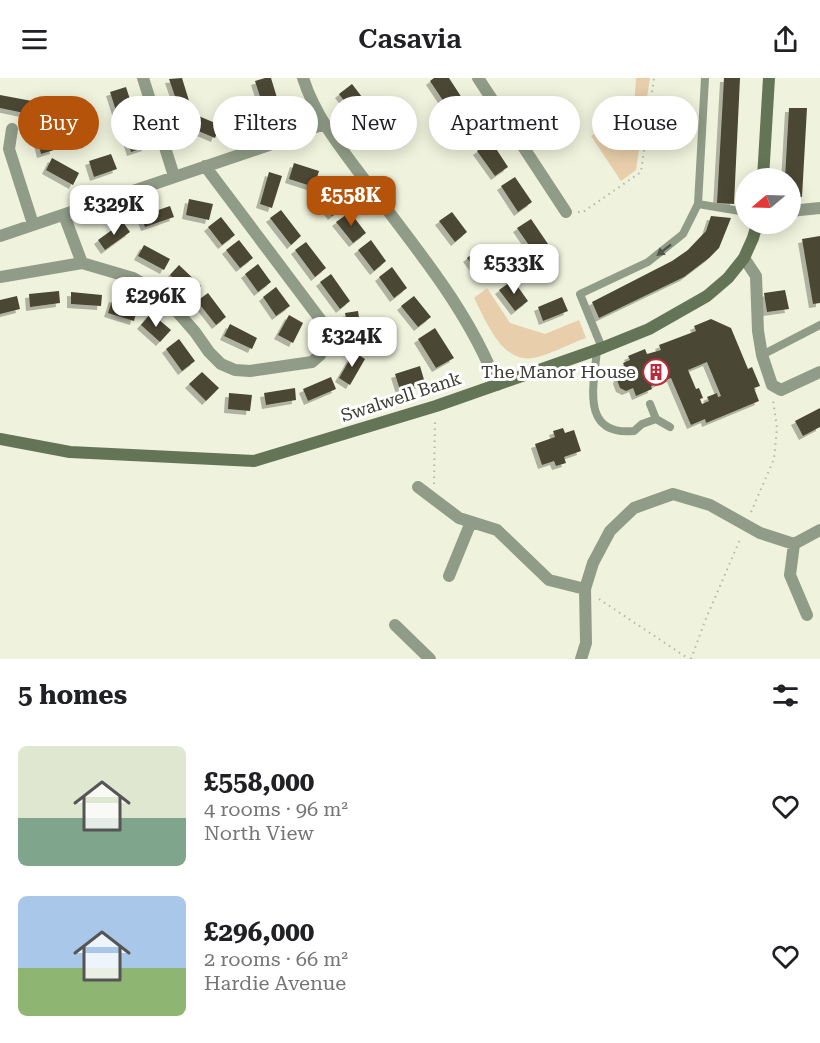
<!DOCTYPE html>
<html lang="en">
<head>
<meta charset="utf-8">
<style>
  body { margin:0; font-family:"Roboto Serif",serif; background:#f2f2f2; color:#202124; height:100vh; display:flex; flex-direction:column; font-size:22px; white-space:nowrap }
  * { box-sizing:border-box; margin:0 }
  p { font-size:20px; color:#757577 }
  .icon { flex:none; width:33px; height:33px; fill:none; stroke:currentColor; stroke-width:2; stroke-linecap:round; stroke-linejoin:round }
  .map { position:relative; height:581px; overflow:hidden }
  .drawer { display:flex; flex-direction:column; background:#fff; flex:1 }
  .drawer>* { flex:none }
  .hud { position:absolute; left:18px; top:18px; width:784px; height:54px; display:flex; gap:12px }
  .needle { width:39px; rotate:251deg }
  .controls { position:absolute; left:735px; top:90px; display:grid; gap:12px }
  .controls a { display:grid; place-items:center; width:66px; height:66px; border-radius:50%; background:#fff; box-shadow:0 3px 15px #0003; font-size:30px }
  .price { position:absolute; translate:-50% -51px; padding:0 14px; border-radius:12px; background:#fff; color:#222; font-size:20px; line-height:39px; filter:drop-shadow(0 2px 3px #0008) }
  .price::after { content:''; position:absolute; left:50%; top:36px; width:18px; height:14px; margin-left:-9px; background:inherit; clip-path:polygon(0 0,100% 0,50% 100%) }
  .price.on { background:#b45309; color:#fff }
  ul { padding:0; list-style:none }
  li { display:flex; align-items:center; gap:18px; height:150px; padding:0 18px }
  li span { display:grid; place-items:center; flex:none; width:168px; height:120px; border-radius:9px; color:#555 }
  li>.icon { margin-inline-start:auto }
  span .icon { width:72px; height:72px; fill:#fffc; stroke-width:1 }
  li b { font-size:26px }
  h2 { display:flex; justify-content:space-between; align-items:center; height:72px; padding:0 18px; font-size:26px }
  .tag { padding:0 21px; border-radius:27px; background:#fff; box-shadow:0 3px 15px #0003; font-size:21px; line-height:54px }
  .tag.on { background:#b45309; color:#fff }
  header { display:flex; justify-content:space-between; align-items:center; height:78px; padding:0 18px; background:#fff; font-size:27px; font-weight:600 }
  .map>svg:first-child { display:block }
  .green { fill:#e8ceaa }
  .building { fill:#4b4635; fill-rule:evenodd; filter:url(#shadow) }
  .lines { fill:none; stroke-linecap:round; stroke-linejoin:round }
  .path { stroke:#b5b8a6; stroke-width:2; stroke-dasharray:1.5 4.5; stroke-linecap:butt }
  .service { stroke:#909c87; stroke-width:8 }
  .minor { stroke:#909c87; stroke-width:12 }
  .secondary { stroke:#647456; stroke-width:12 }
  .oneway { fill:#51564a }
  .labels { text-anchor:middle; stroke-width:6; stroke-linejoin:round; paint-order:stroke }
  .poi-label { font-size:18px; fill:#3c3e35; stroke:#fff; text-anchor:end }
  .street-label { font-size:18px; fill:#3c3e35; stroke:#fff }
</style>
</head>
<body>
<header><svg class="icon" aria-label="menu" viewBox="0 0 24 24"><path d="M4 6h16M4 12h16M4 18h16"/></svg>Casavia<svg class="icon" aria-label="share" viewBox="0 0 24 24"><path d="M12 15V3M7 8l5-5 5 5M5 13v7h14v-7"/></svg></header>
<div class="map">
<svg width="820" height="581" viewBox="0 0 820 581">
  <defs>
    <filter id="shadow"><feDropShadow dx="-4" dy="4" stdDeviation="0" flood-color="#0004"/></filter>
  </defs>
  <rect width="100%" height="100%" fill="#eff2dc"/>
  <path class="green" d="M636,0H650L636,92L621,103L591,58L634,29Z
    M487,210L510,245L545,256L579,242L586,260C571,265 547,278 533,280C501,285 486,242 474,220Z"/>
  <path class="building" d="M182,0L190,26L179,30L169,1Z
    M265,0H271L278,23L263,28L255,3Z
    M434,0H449L462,20L448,30L430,3Z
    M724,0H740L734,126L717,125Z
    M352,6L372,32L359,42L339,16Z
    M126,9L135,37L119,42L110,14Z
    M0,17L32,23L29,36L0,30Z
    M467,27L484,53L470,63L452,36Z
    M249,30L254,46L232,53L227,38Z
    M789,30H807L802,119L790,118V100H785Z
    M189,34L220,47L215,60L184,47Z
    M46,40L54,72L41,76L33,43Z
    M138,44L146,69L131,74L123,49Z
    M491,63L508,89L495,98L477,73Z
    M111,76L117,91L94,99L89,83Z
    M52,80L79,95L73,107L46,92Z
    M294,85L319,93L314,109L289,101Z
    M269,94L282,98L272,130L260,126Z
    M515,99L532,124L518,134L501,108Z
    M329,107L345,128L332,138L316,117Z
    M189,121L213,126L209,142L186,137Z
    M170,128L174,139L145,149L141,138Z
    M281,132L301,158L291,167L270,140Z
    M350,134L366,155L353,165L336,144Z
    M452,134L467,154L455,164L439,143Z
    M711,138L731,140L719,170L709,180L684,199L599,240L592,224L672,183L688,172L706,153Z
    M221,139L235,157L222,167L208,149Z
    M531,141L548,166L535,176L517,150Z
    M123,144L130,154L105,172L98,162Z
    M820,158V225L813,226L802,161Z
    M239,162L253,180L240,190L226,172Z
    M371,162L386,183L374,193L358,172Z
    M306,164L326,190L315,199L295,172Z
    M144,167L170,181L164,192L138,178Z
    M480,170L496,191L483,201L467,180Z
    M258,186L271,204L258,214L245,196Z
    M179,187L201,208L192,218L170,197Z
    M392,189L407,210L394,220L379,199Z
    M331,196L350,223L340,231L320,204Z
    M513,202L528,223L515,233L499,212Z
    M276,209L290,228L276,238L263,219Z
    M785,212L789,231L767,234L764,215Z
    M59,213L60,225L30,229L29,216Z
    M71,214L102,217L101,228L71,226Z
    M208,215L226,239L216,247L197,223Z
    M17,218L20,231L0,236V222Z
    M414,218L431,239L418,249L401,228Z
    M562,219L568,233L543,243L538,229Z
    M113,220L138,227L134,243L108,235Z
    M358,233L363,266L351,268L345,235Z
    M151,235L171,252L160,264L141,247Z
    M289,237L303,245L293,265L278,257Z
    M711,241L731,250L748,291L752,289L760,308L754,310L759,323L706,345L705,341L691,347L671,300L651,308L652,311L636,318L633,310L626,313L620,310L617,302L619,295L626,292L623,285L630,282L628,278L645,271L647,276L661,272L659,267L696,253L694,248ZM707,284L721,318L718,319L717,315L707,319L709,323L702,326L700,321L703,320L699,310L696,311L688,292Z
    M230,246L257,260L252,271L224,258Z
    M435,250L454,280L436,290L418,261Z
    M179,261L195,283L182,293L166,271Z
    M354,274L365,281L350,307L339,300Z
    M420,288L425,305L400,312L395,296Z
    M202,294L219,310L206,323L189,306Z
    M331,299L336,311L308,323L303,311Z
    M295,310L296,322L266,327L264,315Z
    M229,315L252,317L250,333L228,331Z
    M820,330V349L803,358L795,343Z
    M563,350L565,355L574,352L581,373L564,379L566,385L556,388L554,383L542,387L535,366L555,359L553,353Z"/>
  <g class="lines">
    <path class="path" d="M578,134H583L641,94L654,0
      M434,406L435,343
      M751,434L774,381L777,350L773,322
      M599,521L689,581
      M691,581L705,543L741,459"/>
    <path class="service" d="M698,126L746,134
      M602,270L580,216L648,184L683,156L698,126L705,0
      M597,272C594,307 580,358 634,353L642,346L656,341L650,326
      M762,277L820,247
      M656,341L670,349"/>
    <path class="minor" d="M143,0L174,98
      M303,0C315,38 340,69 364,101C412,166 468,230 497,307
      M478,0L566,134
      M12,51L9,71L33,146
      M790,133L820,130
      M64,137L82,185
      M0,158L269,67L324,46
      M744,180L756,198L758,253L762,277L772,307L781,312L820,294
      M0,199L82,185L133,200L152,211L174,230L195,254L209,274L221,286L235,292L250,293L312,284L320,277L326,266L327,256L323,245L205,88
      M418,409L459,440L497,452L549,502L585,511
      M794,466L790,497L807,537
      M449,498L471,444
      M395,547L430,581
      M581,581L586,565L585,511L593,485L610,453L634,430L673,416L710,427L760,455L794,466L820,452"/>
    <path class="secondary" d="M763,100L769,0
      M0,361L70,374L254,383L436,328L602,270L649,251L707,218L728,200L744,180L753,160L757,146"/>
  </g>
  <defs><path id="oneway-solid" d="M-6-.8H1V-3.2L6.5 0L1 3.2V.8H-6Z" transform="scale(1.5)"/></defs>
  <use class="oneway" href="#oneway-solid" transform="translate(664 172) rotate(142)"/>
  <defs>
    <g id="building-ring" transform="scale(1.35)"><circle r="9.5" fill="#fff" stroke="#bc2b39" stroke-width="1.5"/><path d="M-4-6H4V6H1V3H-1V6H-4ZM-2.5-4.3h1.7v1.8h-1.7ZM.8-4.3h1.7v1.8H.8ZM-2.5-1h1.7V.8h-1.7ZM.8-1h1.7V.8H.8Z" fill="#bc2b39"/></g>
  </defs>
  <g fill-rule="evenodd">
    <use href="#building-ring" x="656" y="294"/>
  </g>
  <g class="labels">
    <g class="poi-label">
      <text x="636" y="300">The Manor House</text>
    </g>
    <g class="street-label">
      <text transform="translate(401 319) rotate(-18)" y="6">Swalwell Bank</text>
    </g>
  </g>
</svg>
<div class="controls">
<a><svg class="needle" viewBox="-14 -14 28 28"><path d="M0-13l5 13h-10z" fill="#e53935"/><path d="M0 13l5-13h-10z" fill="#757577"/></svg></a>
</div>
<b class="price on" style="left:351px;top:149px">£558K</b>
<b class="price" style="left:114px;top:158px">£329K</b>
<b class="price" style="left:514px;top:217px">£533K</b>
<b class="price" style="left:156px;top:250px">£296K</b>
<b class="price" style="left:352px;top:290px">£324K</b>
<div class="hud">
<a class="tag on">Buy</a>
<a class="tag">Rent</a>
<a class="tag">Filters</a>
<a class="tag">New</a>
<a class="tag">Apartment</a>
<a class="tag">House</a>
</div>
</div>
<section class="drawer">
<h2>5 homes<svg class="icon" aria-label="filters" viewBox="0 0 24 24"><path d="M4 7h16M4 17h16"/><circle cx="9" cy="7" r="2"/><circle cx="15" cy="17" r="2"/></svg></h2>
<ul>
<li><span style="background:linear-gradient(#dfe7d0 60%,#7fa58c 0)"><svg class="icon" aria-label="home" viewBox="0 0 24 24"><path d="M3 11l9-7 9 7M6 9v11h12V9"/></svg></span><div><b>£558,000</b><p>4 rooms · 96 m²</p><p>North View</p></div><svg class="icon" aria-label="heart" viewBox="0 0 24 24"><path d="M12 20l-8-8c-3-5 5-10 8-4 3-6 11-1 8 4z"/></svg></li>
<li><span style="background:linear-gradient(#a9c7e8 60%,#8fb573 0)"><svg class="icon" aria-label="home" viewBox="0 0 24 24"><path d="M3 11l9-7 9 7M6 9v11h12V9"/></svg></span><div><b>£296,000</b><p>2 rooms · 66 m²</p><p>Hardie Avenue</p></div><svg class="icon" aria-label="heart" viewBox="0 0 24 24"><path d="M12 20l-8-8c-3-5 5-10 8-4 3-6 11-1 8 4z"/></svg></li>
</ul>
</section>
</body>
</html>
